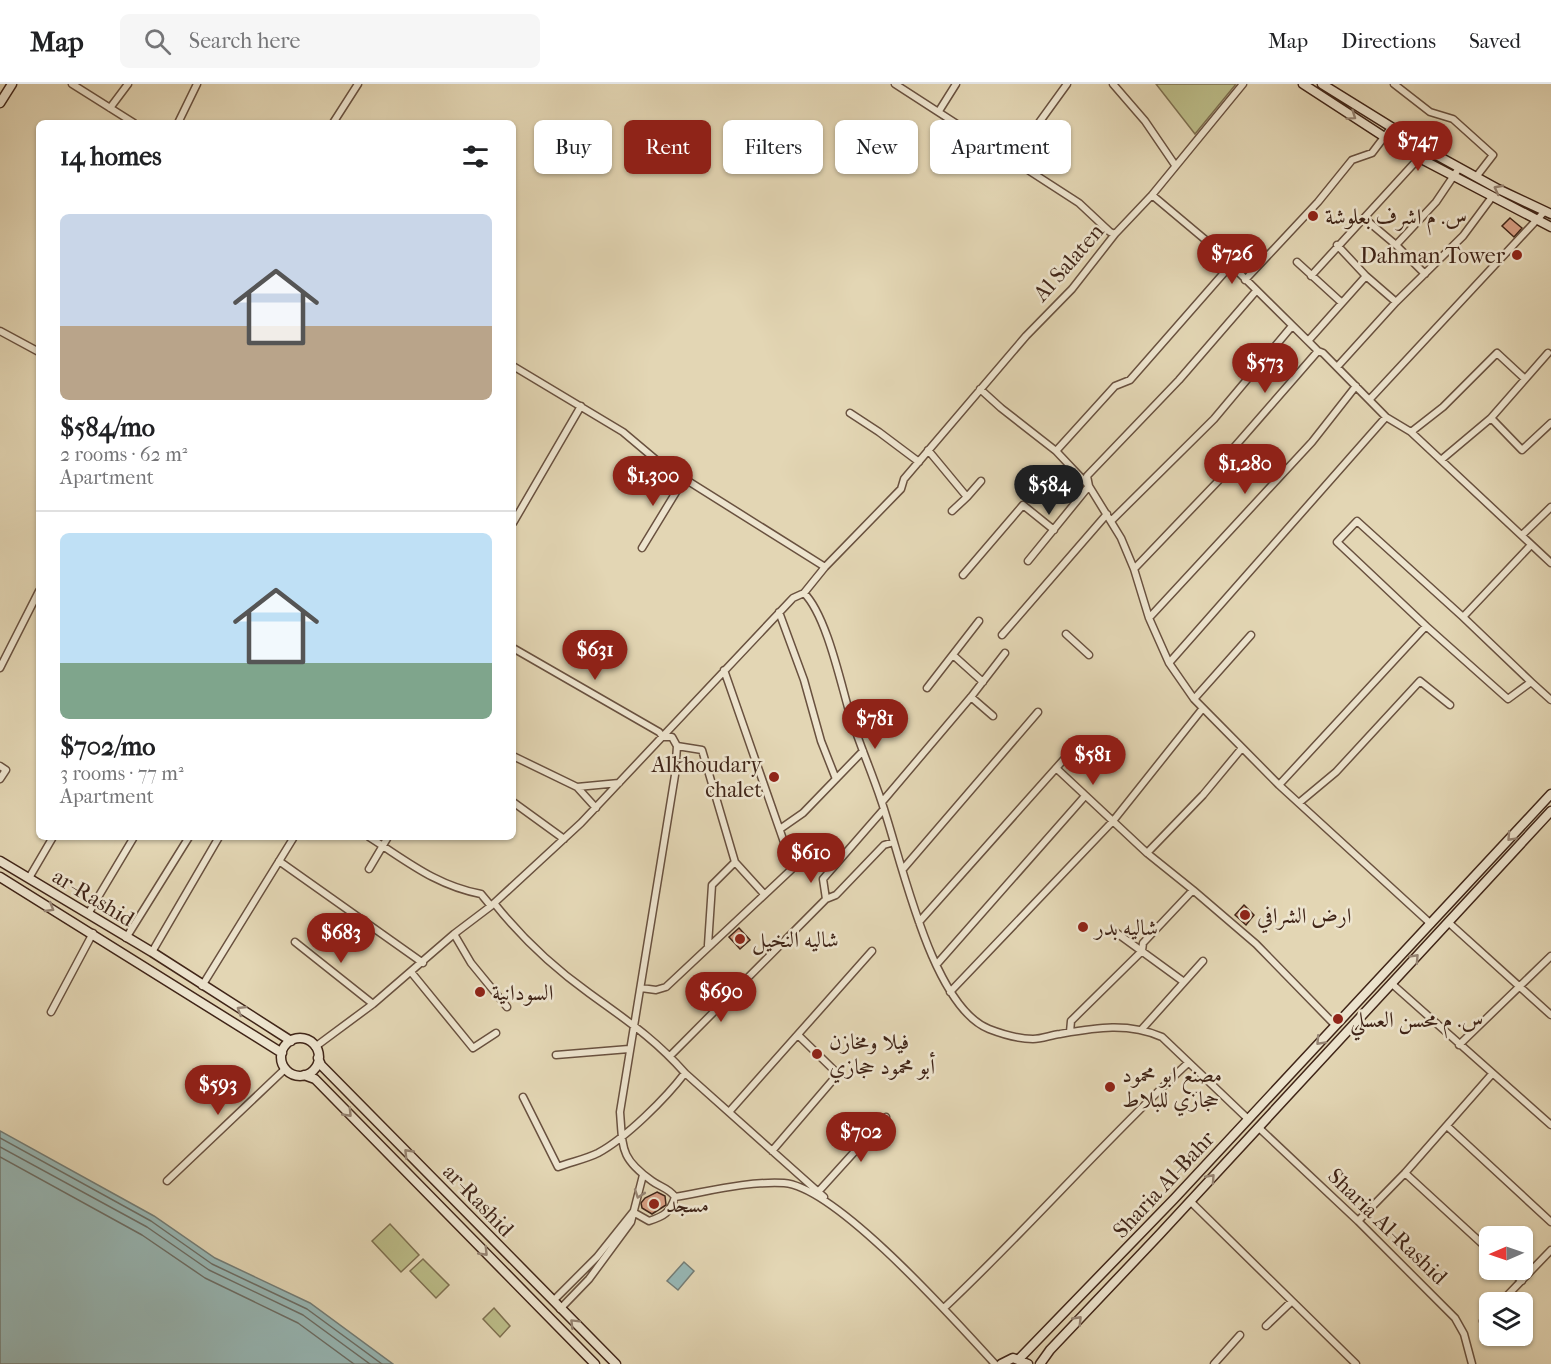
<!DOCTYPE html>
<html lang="en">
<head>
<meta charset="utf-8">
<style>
  body { margin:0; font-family:"IM FELL French Canon",Amiri,serif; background:#f6f6f6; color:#202124; height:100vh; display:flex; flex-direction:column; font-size:22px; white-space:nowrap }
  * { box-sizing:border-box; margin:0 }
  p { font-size:20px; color:#757577 }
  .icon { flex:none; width:33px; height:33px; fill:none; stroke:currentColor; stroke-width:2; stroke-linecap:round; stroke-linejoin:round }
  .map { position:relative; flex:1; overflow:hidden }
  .sheet { position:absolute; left:36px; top:36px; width:480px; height:720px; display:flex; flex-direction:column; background:#fff; border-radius:9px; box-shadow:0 2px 4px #0004 }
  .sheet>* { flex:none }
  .hud { position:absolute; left:534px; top:36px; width:570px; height:54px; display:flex; gap:12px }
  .needle { width:39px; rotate:268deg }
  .controls { position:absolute; left:1479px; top:1142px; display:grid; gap:12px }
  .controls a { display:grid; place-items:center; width:54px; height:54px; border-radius:9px; background:#fff; box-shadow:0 2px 4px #0004; font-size:30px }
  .price { position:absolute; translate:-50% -51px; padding:0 14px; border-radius:21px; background:#8f2418; color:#fff; font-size:20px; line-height:39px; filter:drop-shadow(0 2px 3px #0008) }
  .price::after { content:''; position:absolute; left:50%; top:36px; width:18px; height:14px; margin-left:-9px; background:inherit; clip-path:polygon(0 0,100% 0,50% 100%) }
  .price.selected { background:#222; color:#fff }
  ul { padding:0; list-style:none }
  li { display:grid; align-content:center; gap:12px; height:318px; padding:0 24px }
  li+li { border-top:2px solid #e0e0e0 }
  li span { display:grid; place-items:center; height:186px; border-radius:9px; color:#555 }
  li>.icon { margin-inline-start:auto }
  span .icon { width:108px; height:108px; fill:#fffc; stroke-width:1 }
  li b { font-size:26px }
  h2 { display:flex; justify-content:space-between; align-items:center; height:72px; padding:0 24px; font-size:26px }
  .tag { padding:0 21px; border-radius:9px; background:#fff; box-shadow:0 2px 4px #0004; font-size:21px; line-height:54px }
  .tag.selected { background:#8f2418; color:#fff }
  header { display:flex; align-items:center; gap:36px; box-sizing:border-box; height:84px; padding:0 30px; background:#fff; border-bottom:2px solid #e0e0e0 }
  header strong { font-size:28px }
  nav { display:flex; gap:33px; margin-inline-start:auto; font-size:21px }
  .search { width:420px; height:54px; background:#f6f6f6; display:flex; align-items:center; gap:15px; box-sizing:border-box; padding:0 21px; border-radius:9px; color:#757577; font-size:22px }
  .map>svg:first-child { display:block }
  .green { fill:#bbbc88; stroke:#7e7050; stroke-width:1.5 }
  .water { fill:#97b7b5; stroke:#747d76; stroke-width:1.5 }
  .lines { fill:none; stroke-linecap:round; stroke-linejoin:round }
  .shore { stroke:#6c6e66; stroke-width:1.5 }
  .building { fill:#d9a085; stroke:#402518; stroke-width:1.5 }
  .street-casing { stroke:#69513f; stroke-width:9 }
  .secondary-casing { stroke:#402518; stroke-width:11 }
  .street { stroke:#ede4ce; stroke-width:6 }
  .secondary { stroke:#ede4ce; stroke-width:8 }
  .oneway { stroke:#968473 }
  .poi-dot { fill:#8f2418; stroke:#ede4ce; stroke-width:2 }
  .labels { text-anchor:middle; stroke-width:5; stroke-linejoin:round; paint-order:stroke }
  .poi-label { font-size:22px; fill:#402518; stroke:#ede4ce; text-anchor:start }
  .street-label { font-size:22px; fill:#402518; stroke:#ede4ce }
</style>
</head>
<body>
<header>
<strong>Map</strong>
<div class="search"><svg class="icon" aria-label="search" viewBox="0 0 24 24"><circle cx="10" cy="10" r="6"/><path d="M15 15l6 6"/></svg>Search here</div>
<nav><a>Map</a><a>Directions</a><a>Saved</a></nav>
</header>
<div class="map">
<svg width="1551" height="1280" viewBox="0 0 1551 1280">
  <rect width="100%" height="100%" fill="#e3d6b4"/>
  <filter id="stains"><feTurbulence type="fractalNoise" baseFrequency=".00333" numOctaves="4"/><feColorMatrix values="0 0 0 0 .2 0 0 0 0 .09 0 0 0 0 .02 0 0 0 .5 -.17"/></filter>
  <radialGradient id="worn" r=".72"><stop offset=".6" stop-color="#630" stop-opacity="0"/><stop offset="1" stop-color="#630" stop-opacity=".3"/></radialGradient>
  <path class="green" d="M1156,0H1236L1195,50Z
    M390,1140L419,1171L401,1188L372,1157Z
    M423,1175L449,1201L436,1214L410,1187Z
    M494,1224L510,1242L500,1253L483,1235Z"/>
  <path class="water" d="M0,1047L154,1132L215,1174L310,1219L393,1280H0Z
    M684,1178L694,1187L678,1206L667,1197Z"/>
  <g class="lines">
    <path class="shore" d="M0,1054L151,1137L212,1180L307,1225L382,1280
      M0,1063L147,1143L209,1186L303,1231L370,1280
      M0,1073L142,1151L205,1194L298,1239L354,1280"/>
  </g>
  <path class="building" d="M1510,134L1522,144L1514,153L1502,142Z
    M1244,821L1254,831L1246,841L1235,831Z
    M739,844L750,856L740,865L729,853Z
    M657,1108L665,1112L666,1121L652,1130L642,1124L641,1119L645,1114Z"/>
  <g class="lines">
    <g class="street-casing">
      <path id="street" d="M72,0L134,39
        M895,0L1079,119L1110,148L1115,150
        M1113,0L1145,37L1175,81
        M1394,0L1430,28L1453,35L1493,71L1476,93
        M110,24L128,0
        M939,27L956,0
        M178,39L197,0
        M333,39L358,0
        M1012,76L1067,0
        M1152,111L1208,158L1308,257L1318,267L1323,269L1386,333L1411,348L1551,479
        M1364,134L1419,74
        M1337,161L1366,192L1396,218
        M1396,161L1436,118L1459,84
        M1297,178L1342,219
        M1311,192L1364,134L1396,161L1425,190
        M1245,196L1318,118L1352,76L1372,69L1391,44
        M0,247L39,268
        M1308,257L1366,192
        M513,282L623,348L661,380L825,483
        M1337,283L1396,218L1463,152L1492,113
        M980,305L1001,324L1056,367L1089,402L1121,454L1134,485L1149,534L1169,579L1194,615L1279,701L1431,840
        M1370,315L1545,127
        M850,329L879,348L919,378
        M1491,334L1522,366L1551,339
        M1411,348L1443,323L1497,269L1525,295
        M928,366L967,413L952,427
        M1056,367L1115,302L1130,296L1230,182
        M1230,368L1318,267
        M1441,376L1491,334L1548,269
        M967,413L981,397
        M1111,437L1214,335L1292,242
        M513,439L581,322
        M1522,451L1551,423
        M642,464L684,395
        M1028,477L1089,402L1087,392L1179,296L1256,207
        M1134,485L1223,392
        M963,491L1023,421L1054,446
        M804,509C826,531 840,596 849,627C858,657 871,686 881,716C901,773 931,922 989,945C1002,950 1019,955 1033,955C1042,955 1051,951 1060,950C1095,944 1127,938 1162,953L1248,1035
        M779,528L804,596L821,657L836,695
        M1149,534L1312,358L1356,302
        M1426,542L1337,458L1357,437L1463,533
        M1066,550L1089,571
        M1002,551L1107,430
        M513,564L659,648L663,653H672L677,662L675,691L620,1028C623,1065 620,1074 652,1097C660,1103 669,1104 675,1113C710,1107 748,1097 784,1099C837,1103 957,1239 995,1280
        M953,571L983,598
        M1169,579L1386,333
        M0,584L39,507
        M1531,598L1463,533L1531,461
        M927,604L979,537
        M971,613L993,632
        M1194,615L1251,551
        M677,662L702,666L735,778L712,801L708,861
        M513,672L577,703L596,724
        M0,682L6,686L0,695
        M1056,684L1147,769L1193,806L1143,859L1142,867L1071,937L1070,948
        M1279,701L1426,542L1508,615L1531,598L1551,616
        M577,703L619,699
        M513,718L564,755
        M882,718L971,613L1005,569
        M1300,718L1336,688L1420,597L1450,621
        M780,745L803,729L863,667
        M369,753C407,777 435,801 481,810L491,822
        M1147,769L1203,711L1242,664
        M279,777L423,879
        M735,778L764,810
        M369,785L388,753
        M903,785L1038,628
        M29,794L53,753
        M1193,806L1256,860L1335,941
        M826,815L836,811L884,761L894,758
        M494,819C521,853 554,884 589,909C626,936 654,954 685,989C666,1014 626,1054 598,1069C586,1075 571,1078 558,1083L523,1013
        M88,830L134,753
        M919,838L1074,664
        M1448,838L1551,931
        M1114,847L1184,898
        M454,850L471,879L507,923
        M126,854L189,753
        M295,858L373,920
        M152,868L219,753
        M937,880L1085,712
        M411,888L473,964L496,949
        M1391,899L1551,1041
        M202,902L294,753
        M641,904L656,906L666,903L793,784L724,586
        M950,908L1113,737L1203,624
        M51,928L93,849
        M1142,945L1203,877
        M1459,961L1551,872
        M315,963L373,920L454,850L491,822L581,739L793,514L804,509L825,483L901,405L904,395L1026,252L1072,205L1115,150L1152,111L1243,0
        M556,971L629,965
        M670,972L826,815L823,795L884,725
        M685,989L824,1113
        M729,1028L872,867
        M1447,1042L1551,1138
        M1258,1043L1358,1137L1455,1234L1464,1250L1472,1280
        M772,1067L838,990L798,951
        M1405,1089L1490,1167
        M167,1097L285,985
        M818,1108L886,1033
        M1190,1117L1356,1280
        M633,1128L649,1137C664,1132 670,1129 675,1113
        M1358,1137L1405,1089L1492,990
        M1509,1185L1522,1197
        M553,1217L597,1173L633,1128
        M1501,1218L1551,1166
        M944,1224C1028,1145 1104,1057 1188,979
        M560,1225L589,1195L631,1138L643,1091
        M1483,1237L1490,1230
        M1266,1242L1291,1218
        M1214,1280L1240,1251"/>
    </g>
    <g class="secondary-casing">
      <path id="secondary" d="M1303,0L1406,67L1551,143
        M1322,0L1438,72L1498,105L1551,130
        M0,19L12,0
        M0,777L152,868L291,957
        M0,793L282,969
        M281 973a19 19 0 1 1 38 0a19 19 0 1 1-38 0Z
        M318,974L321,981L616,1280
        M304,991L315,995L595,1280
        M1019,1275L1174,1115L1551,710
        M1001,1280L1013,1274L1028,1280
        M1040,1280L1050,1266L1159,1151L1551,727"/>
    </g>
    <use href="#street" class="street"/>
    <use href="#secondary" class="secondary"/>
  </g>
  <defs><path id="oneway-chevron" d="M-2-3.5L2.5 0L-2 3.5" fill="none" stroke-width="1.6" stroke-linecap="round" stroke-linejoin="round" transform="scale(1.5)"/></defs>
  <g class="oneway">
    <use href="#oneway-chevron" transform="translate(1352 32) rotate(34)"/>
    <use href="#oneway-chevron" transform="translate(1498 105) rotate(-152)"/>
    <use href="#oneway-chevron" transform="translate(1511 753) rotate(133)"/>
    <use href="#oneway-chevron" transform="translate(50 824) rotate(31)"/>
    <use href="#oneway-chevron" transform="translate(1415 874) rotate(-47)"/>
    <use href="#oneway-chevron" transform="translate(241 926) rotate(-148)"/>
    <use href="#oneway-chevron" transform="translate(1320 957) rotate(133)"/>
    <use href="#oneway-chevron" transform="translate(348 1029) rotate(46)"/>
    <use href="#oneway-chevron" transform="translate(408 1069) rotate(-134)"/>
    <use href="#oneway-chevron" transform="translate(1211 1094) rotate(-48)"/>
    <use href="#oneway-chevron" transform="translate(639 1110) rotate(109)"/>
    <use href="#oneway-chevron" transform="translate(484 1168) rotate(46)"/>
    <use href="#oneway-chevron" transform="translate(1078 1236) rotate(-46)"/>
    <use href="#oneway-chevron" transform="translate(574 1239) rotate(-135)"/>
  </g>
  <g class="poi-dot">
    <circle cx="1313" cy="132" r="6"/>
    <circle cx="1517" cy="171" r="6"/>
    <circle cx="774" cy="693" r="6"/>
    <circle cx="1245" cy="831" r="6"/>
    <circle cx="1083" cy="843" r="6"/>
    <circle cx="740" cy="855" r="6"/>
    <circle cx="480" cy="908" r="6"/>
    <circle cx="1338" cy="935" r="6"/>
    <circle cx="817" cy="970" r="6"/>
    <circle cx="1110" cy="1003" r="6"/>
    <circle cx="654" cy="1120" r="6"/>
  </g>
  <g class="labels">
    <g class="poi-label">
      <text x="1325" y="140">س. م اشرف بعلوشة</text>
      <text x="1505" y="179" text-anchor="end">Dahman Tower</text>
      <text x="762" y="688" text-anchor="end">Alkhoudary<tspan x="762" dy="25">chalet</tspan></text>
      <text x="1257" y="839">ارض الشرافي</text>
      <text x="1095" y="851">شاليه بدر</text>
      <text x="752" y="863">شاليه النخيل</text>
      <text x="492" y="916">السودانية</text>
      <text x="1350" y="943">س. م محسن العسلي</text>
      <text x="829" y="965">فيلا ومخازن<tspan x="829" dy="25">أبو محمود حجازي</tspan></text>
      <text x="1122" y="998">مصنع ابو محمود<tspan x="1122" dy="25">حجازي للبلاط</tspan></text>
      <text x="666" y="1128">مسجد</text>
    </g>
    <g class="street-label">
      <text transform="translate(1068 178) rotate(-49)" y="8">Al Salaten</text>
      <text transform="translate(94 813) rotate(31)" y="8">ar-Rashid</text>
      <text transform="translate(1163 1100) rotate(-47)" y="8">Sharia Al-Bahr</text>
      <text transform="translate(479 1116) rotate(46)" y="8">ar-Rashid</text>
      <text transform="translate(1388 1142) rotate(44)" y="8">Sharia Al-Rashid</text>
    </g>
  </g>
  <rect width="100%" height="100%" filter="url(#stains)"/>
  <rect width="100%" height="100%" fill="url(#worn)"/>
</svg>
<div class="controls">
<a><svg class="needle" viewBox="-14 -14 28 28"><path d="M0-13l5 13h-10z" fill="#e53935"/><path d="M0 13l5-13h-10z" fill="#757577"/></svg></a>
<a><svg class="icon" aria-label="layers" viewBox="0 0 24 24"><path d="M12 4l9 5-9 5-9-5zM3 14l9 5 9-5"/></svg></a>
</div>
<b class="price" style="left:1418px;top:88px">$747</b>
<b class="price" style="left:1232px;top:201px">$726</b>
<b class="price" style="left:1265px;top:310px">$573</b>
<b class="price" style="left:1245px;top:411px">$1,280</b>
<b class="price" style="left:653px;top:423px">$1,300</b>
<b class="price selected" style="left:1049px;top:432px">$584</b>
<b class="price" style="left:595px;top:597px">$631</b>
<b class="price" style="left:875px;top:666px">$781</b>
<b class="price" style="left:1093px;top:702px">$581</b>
<b class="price" style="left:811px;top:800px">$610</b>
<b class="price" style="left:341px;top:880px">$683</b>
<b class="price" style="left:721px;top:939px">$690</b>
<b class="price" style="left:218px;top:1032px">$593</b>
<b class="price" style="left:861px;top:1079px">$702</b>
<div class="hud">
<a class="tag">Buy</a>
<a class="tag selected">Rent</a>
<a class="tag">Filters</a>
<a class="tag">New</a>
<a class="tag">Apartment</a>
</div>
<section class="sheet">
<h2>14 homes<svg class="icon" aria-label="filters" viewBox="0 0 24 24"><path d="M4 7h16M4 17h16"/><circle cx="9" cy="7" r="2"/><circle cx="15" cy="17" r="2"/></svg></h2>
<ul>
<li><span style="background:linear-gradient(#c9d6e8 60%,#b9a48a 0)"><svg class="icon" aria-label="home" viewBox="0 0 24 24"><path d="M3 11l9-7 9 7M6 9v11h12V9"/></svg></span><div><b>$584/mo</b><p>2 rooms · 62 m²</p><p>Apartment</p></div></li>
<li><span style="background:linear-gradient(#bfe0f5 70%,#7fa58c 0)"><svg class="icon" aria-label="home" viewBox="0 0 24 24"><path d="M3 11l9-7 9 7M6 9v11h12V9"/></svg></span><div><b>$702/mo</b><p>3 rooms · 77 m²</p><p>Apartment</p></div></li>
</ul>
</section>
</div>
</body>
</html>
